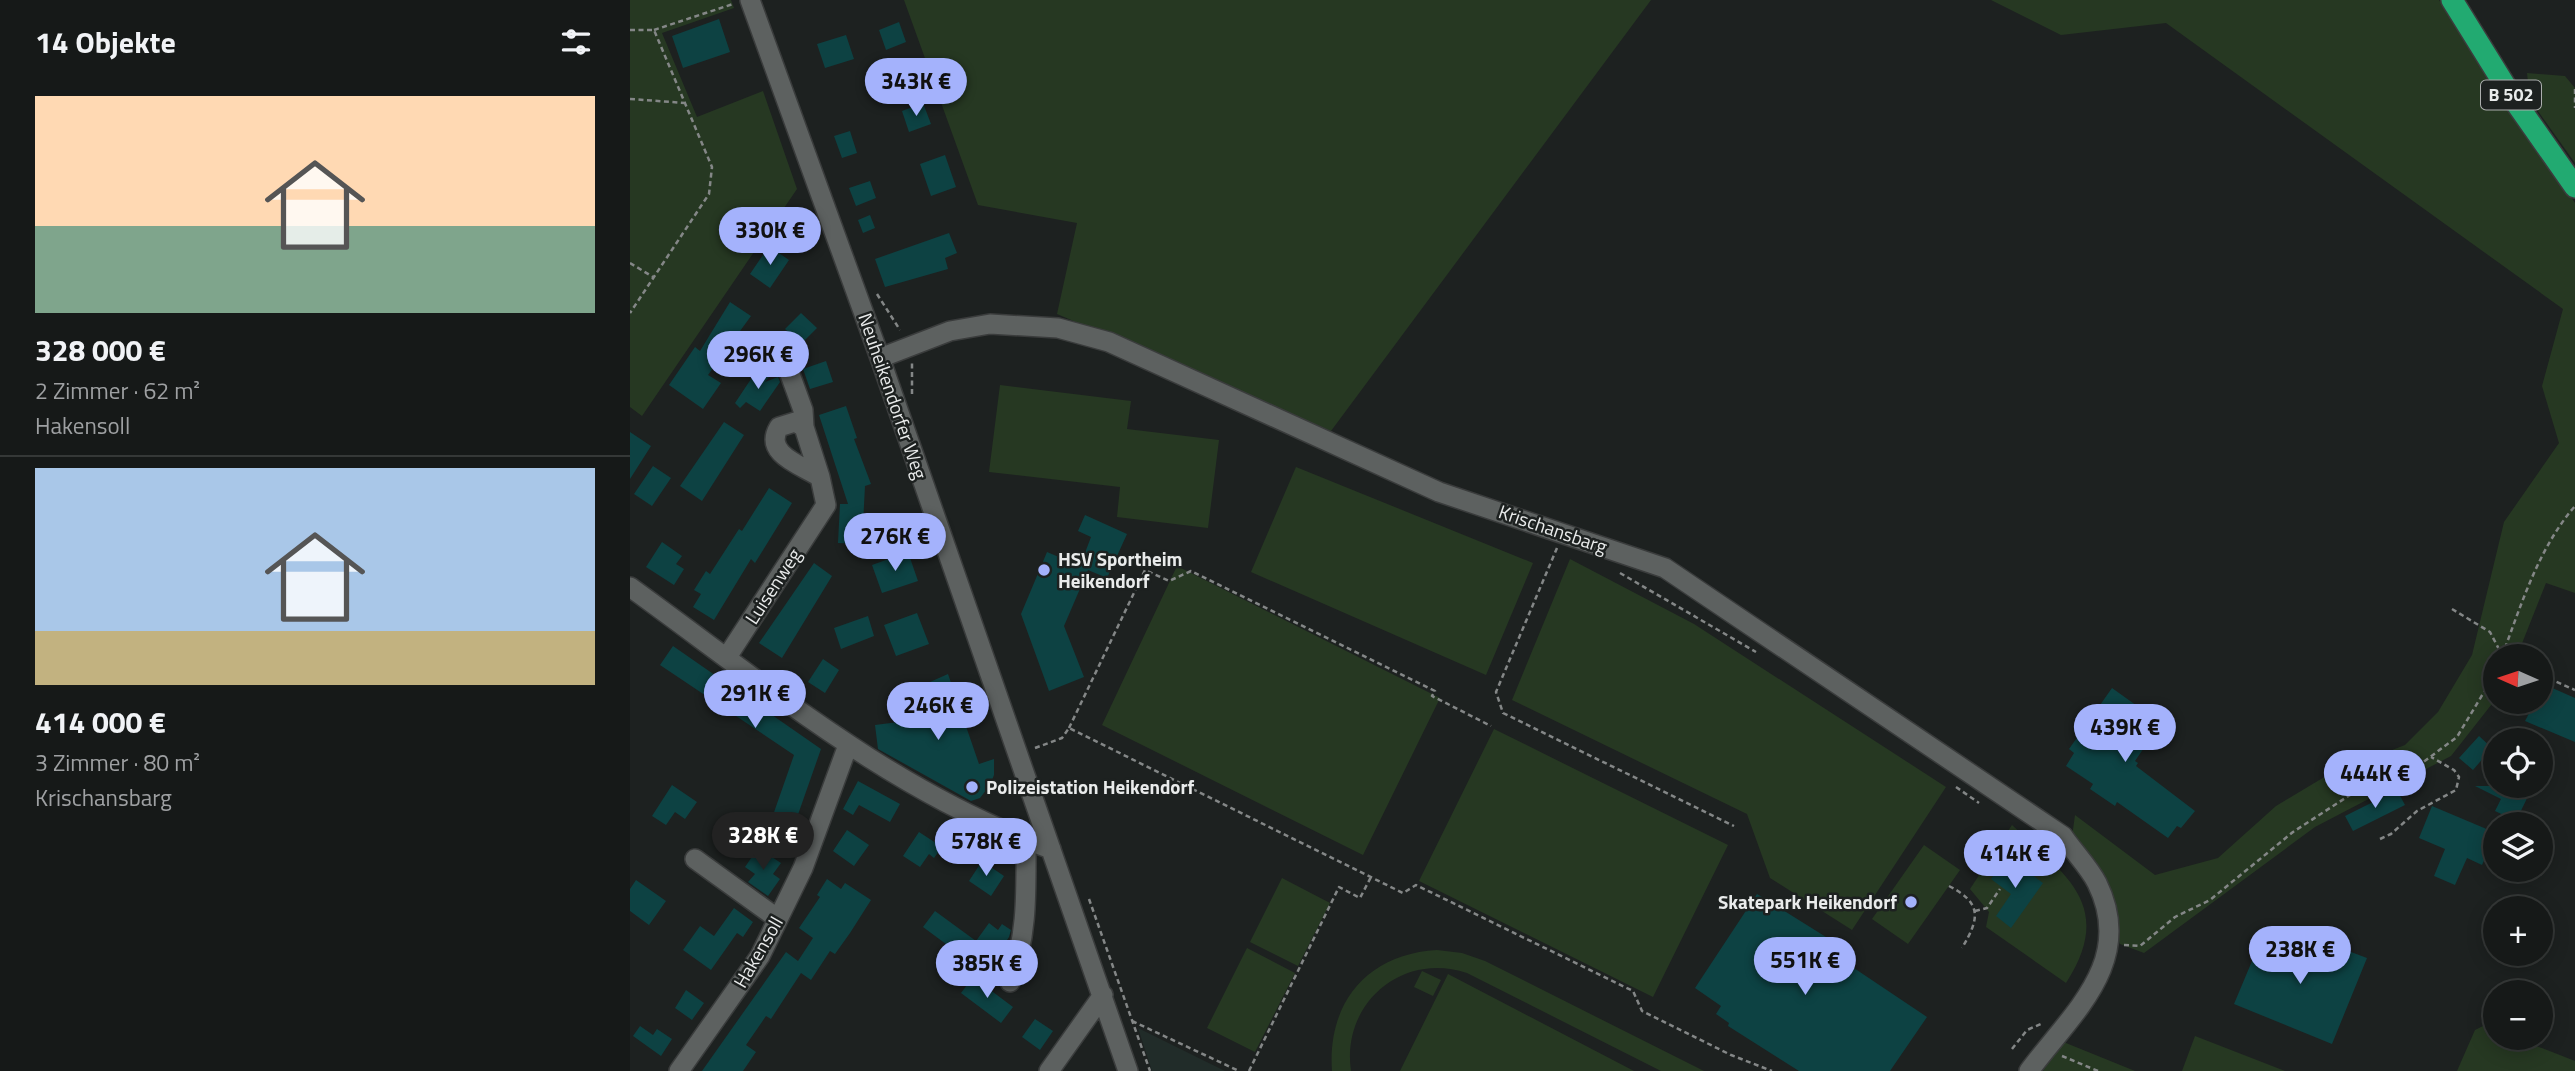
<!DOCTYPE html>
<html lang="de">
<head>
<meta charset="utf-8">
<style>
  body { margin:0; font-family:"Titillium Web",sans-serif; background:#232625; color:#f1f3f6; height:100vh; display:flex; flex-direction:column; font-size:26px; white-space:nowrap }
  * { box-sizing:border-box; margin:0 }
  p { font-size:23px; color:#9ea0a2 }
  .icon { flex:none; width:38px; height:38px; fill:none; stroke:currentColor; stroke-width:2; stroke-linecap:round; stroke-linejoin:round }
  .map { position:relative; flex:1; overflow:hidden }
  .drawer { display:flex; flex-direction:column; background:#161918; width:630px }
  .drawer>* { flex:none }
  .needle { width:46px; rotate:273deg }
  .fabs { position:absolute; left:1853px; top:644px; display:grid; gap:14px }
  .fabs a { display:grid; place-items:center; width:70px; height:70px; border-radius:50%; background:#161918; box-shadow:0 4px 18px #0003,0 0 0 2px #353837; font-size:35px }
  .price { position:absolute; translate:-50% -60px; padding:0 16px; border-radius:24px; background:#a4b2fc; color:#111; font-size:23px; line-height:46px; filter:drop-shadow(0 2px 4px #0008) }
  .price::after { content:''; position:absolute; left:50%; top:42px; width:21px; height:16px; margin-left:-10px; background:inherit; clip-path:polygon(0 0,100% 0,50% 100%) }
  .price.active { background:#222; color:#fff }
  ul { padding:0; list-style:none }
  li { display:grid; align-content:center; gap:14px; height:371px; padding:0 35px }
  li+li { border-top:2px solid #353837 }
  li span { display:grid; place-items:center; height:217px; border-radius:0px; color:#555 }
  li>.icon { margin-inline-start:auto }
  span .icon { width:126px; height:126px; fill:#fffc; stroke-width:1 }
  li b { font-size:30px }
  h2 { display:flex; justify-content:space-between; align-items:center; height:84px; padding:0 35px; font-size:30px }
  main { display:flex; flex:1; min-height:0 }
  .map>svg:first-child { display:block }
  .built { fill:#212c29 }
  .green { fill:#263822 }
  .building { fill:#0d4243 }
  .lines { fill:none; stroke-linecap:round; stroke-linejoin:round }
  .minor-casing { stroke:#3a3c3c; stroke-width:22 }
  .highway-casing { stroke:#3a3c3c; stroke-width:24 }
  .path { stroke:#848787; stroke-width:2.5; stroke-dasharray:5 3.5; stroke-linecap:butt }
  .minor { stroke:#5d6160; stroke-width:19 }
  .highway { stroke:#22aa71; stroke-width:21 }
  .poi-dot { fill:#a4b2fc; stroke:#1d2120; stroke-width:2.5 }
  .labels { text-anchor:middle; stroke-width:5; stroke-linejoin:round; paint-order:stroke }
  .shield { fill:#1d2120; stroke:#acaeae; stroke-width:2 }
  .shield-label { font-size:18px; font-weight:bold; fill:#e9ebeb }
  .street-label { font-size:19px; fill:#e9ebeb; stroke:#1d2120 }
  .poi-label { font-size:19px; font-weight:bold; fill:#e9ebeb; stroke:#1d2120; text-anchor:start }
</style>
</head>
<body>
<main>
<section class="drawer">
<h2>14 Objekte<svg class="icon" aria-label="filters" viewBox="0 0 24 24"><path d="M4 7h16M4 17h16"/><circle cx="9" cy="7" r="2"/><circle cx="15" cy="17" r="2"/></svg></h2>
<ul>
<li><span style="background:linear-gradient(#ffd9b3 60%,#7fa58c 0)"><svg class="icon" aria-label="home" viewBox="0 0 24 24"><path d="M3 11l9-7 9 7M6 9v11h12V9"/></svg></span><div><b>328 000 €</b><p>2 Zimmer · 62 m²</p><p>Hakensoll</p></div></li>
<li><span style="background:linear-gradient(#a9c7e8 75%,#c2b280 0)"><svg class="icon" aria-label="home" viewBox="0 0 24 24"><path d="M3 11l9-7 9 7M6 9v11h12V9"/></svg></span><div><b>414 000 €</b><p>3 Zimmer · 80 m²</p><p>Krischansbarg</p></div></li>
</ul>
</section>
<div class="map">
<svg width="1945" height="1071" viewBox="0 0 1945 1071">
  <rect width="100%" height="100%" fill="#1d2120"/>
  <path class="built" d="M508,1028L595,1071H522Z"/>
  <path class="green" d="M0,0H101L104,8L32,33L67,117L133,91L167,189L12,416L0,407Z
    M274,0H1021L701,431L427,314L447,223L348,205Z
    M1361,0H1809L1945,203V593L1916,583L1887,656H1866L1865,700L1821,756L1685,827L1514,953L1490,944L1471,876L1442,837L1445,815L1525,875L1588,858L1646,806L1696,776L1775,745L1808,712L1842,655L1874,522L1929,443L1912,386L1933,309L1536,23L1431,35Z
    M1897,73L1935,76L1945,88V163L1900,100Z
    M370,385L501,401L497,429L589,440L578,528L487,517L490,487L359,472Z
    M666,467L903,563L856,675L621,572Z
    M940,559L1064,624L1316,787L1222,930L1140,878L1117,814L882,700Z
    M547,566L810,698L733,855L472,725Z
    M864,729L1098,845L1023,997L789,881Z
    M1382,825C1435,875 1486,905 1436,983L1356,927L1359,912L1340,889Z
    M1294,845L1330,870L1278,944L1242,919Z
    M652,878L700,903L668,966L620,942Z
    M617,948L665,973L625,1052L577,1028Z
    M807,950L832,953L855,961L1074,1071H1031L837,973C772,951 711,1004 721,1071H702C697,1002 738,954 807,950Z
    M792,971L811,980L803,996L784,987Z
    M818,974L1004,1071H770Z
    M1855,1025L1865,1029L1866,1038H1886L1945,1061V1071H1827L1845,1030Z
    M1565,1036L1655,1071H1552Z
    M1431,1041L1505,1071H1413Z"/>
  <path class="building" d="M89,19L100,52L53,68L42,36Z
    M269,22L276,42L256,50L249,30Z
    M216,35L224,59L195,68L187,44Z
    M293,103L301,124L279,132L272,111Z
    M220,131L227,153L212,158L204,136Z
    M315,155L326,187L301,196L290,164Z
    M240,181L246,198L226,206L219,188Z
    M240,215L245,228L233,233L228,220Z
    M319,233L327,253L315,258L318,269L255,287L245,259Z
    M139,246L159,260L140,288L120,274Z
    M100,302L121,316L78,375L91,383L73,409L39,385L65,347L70,351Z
    M171,313L187,328L171,344L155,329Z
    M196,361L203,382L180,389L173,369Z
    M127,370L139,377L135,382L148,377L150,382L130,411L116,402L110,408L105,403Z
    M216,406L227,438L224,439L241,484L235,486L232,544L208,543L210,504H218L189,415Z
    M94,422L114,435L72,501L50,486Z
    M0,432L21,446L0,479Z
    M23,466L41,478L22,506L4,494Z
    M139,488L162,503L125,563L121,559L84,620L63,607L71,594L64,590L76,571L80,574L109,529L112,531Z
    M455,515L497,534L477,578L458,570L434,626L454,677L419,691L391,614L417,552L450,566L461,537L448,531Z
    M32,542L52,556L46,564L54,569L44,585L16,567Z
    M278,552L288,581L252,593L242,565Z
    M184,563L202,576L152,658L129,643Z
    M287,613L299,644L266,656L254,625Z
    M238,616L244,636L211,649L204,628Z
    M43,646L191,749L164,826L142,818L164,755L30,665Z
    M193,659L209,670L195,693L178,682Z
    M318,674L349,764L364,759V775L360,785L350,798L341,801L248,749L245,725L276,721V713L289,709L282,690Z
    M1911,683L1945,698V742L1895,721L1905,702H1911Z
    M1482,688L1531,723L1505,761L1508,763L1506,766L1565,811L1551,828L1547,826L1538,838L1487,802L1485,806L1460,789L1463,784L1436,766L1444,753L1439,749Z
    M1849,736L1862,748L1843,770L1829,758Z
    M228,781L270,804L260,822L229,805L223,815L213,809Z
    M42,785L67,802L55,819L45,812L36,825L22,816Z
    M1845,786H1903L1886,821L1865,811L1871,799Z
    M1767,790L1775,805L1723,831L1715,816Z
    M1802,806L1866,833L1852,865L1837,858L1825,885L1804,876L1815,849L1789,838Z
    M217,830L239,845L224,866L203,851Z
    M289,832L312,847L304,858L299,854L290,867L273,856Z
    M128,848L151,863L143,874L150,879L138,896L118,882L125,874L115,867Z
    M1377,856L1413,883L1381,928L1366,916L1381,894L1361,879Z
    M352,861L374,876L361,896L339,881Z
    M197,879L211,889L215,883L241,900L220,933L205,954L200,951L181,980L171,973L141,1019L136,1016L116,1045L126,1052L113,1071H72L156,952L168,961L183,938L169,928L190,897L187,895Z
    M6,880L36,901L19,925L0,911V889Z
    M1127,894L1212,947L1206,956L1297,1017L1260,1071H1169L1098,1026L1099,1023L1086,1014L1091,1006L1065,988Z
    M104,908L123,922L113,937L107,933L81,970L53,950L70,926L84,936Z
    M305,911L346,941L359,923L368,930L372,924L381,930L379,937L355,973L293,927Z
    M1635,930L1708,960L1713,949L1737,958L1702,1044L1604,1004Z
    M343,977L383,1007L371,1023L331,993Z
    M56,990L74,1003L62,1020L45,1008Z
    M405,1019L423,1031L410,1050L392,1037Z
    M10,1026L23,1035L27,1029L42,1039L31,1056L3,1036Z"/>
  <g class="lines">
    <g class="minor-casing">
      <path id="minor" d="M120,0L250,358L498,1071
        M250,358L320,331L360,324L428,328L479,342L809,492L1035,568L1433,836C1443,851 1459,867 1467,883C1506,962 1442,1013 1399,1071
        M157,366L173,410L174,427
        M0,587C133,683 265,794 421,849
        M97,657L196,505L190,477C171,465 133,454 149,427L165,422L174,427L190,477
        M65,859L148,919
        M380,982C398,936 396,890 396,840
        M49,1071L130,956L173,868L218,745
        M419,1071L473,995"/>
    </g>
    <g class="highway-casing">
      <path id="highway" d="M1822,0L1884,100L1945,187"/>
    </g>
    <path class="path" d="M0,30H24L82,167L79,194L0,313
      M24,30L103,4
      M1945,89V108
      M0,99L55,103
      M0,263L23,277
      M247,294L270,330
      M282,394V362
      M927,548L866,692L873,713L1104,826
      M990,573L1126,652
      M1822,609L1860,632L1872,655
      M1872,656C1892,603 1908,549 1945,506
      M1911,675L1945,690
      M439,728L515,570L539,581L561,571L805,691L802,696L861,726
      M405,748L432,738L439,728L773,893L786,885L1003,991L1012,1011L1101,1055L1142,1071
      M1326,787L1349,803
      M1750,839L1761,834L1787,811L1826,790L1829,777L1824,770L1801,757
      M1410,843L1430,863
      M1319,886C1352,903 1350,918 1332,948
      M459,899L520,1071
      M1345,911L1357,908L1370,889
      M1494,945L1510,946L1545,917L1580,900L1663,832L1720,795L1792,763L1827,737L1866,672
      M502,1021L609,1071
      M1382,1049L1397,1030L1413,1023
      M1432,1056L1468,1071
      M619,1071L709,887L730,898L741,877"/>
    <use href="#minor" class="minor"/>
    <use href="#highway" class="highway"/>
  </g>
  <g class="poi-dot">
    <circle cx="414" cy="570" r="7"/>
    <circle cx="342" cy="787" r="7"/>
    <circle cx="1281" cy="902" r="7"/>
  </g>
  <g class="labels">
    <rect class="shield" x="1851" y="80.5" width="60" height="29" rx="5"/>
    <g class="shield-label">
      <text x="1881" y="101">B 502</text>
    </g>
    <g class="street-label">
      <text transform="translate(263 396) rotate(71)" y="7">Neuheikendorfer Weg</text>
      <text transform="translate(923 529) rotate(19)" y="7">Krischansbarg</text>
      <text transform="translate(143 586) rotate(-57)" y="7">Luisenweg</text>
      <text transform="translate(128 952) rotate(-60)" y="7">Hakensoll</text>
    </g>
    <g class="poi-label">
      <text x="428" y="566">HSV Sportheim<tspan x="428" dy="22">Heikendorf</tspan></text>
      <text x="356" y="794">Polizeistation Heikendorf</text>
      <text x="1267" y="909" text-anchor="end">Skatepark Heikendorf</text>
    </g>
  </g>
</svg>
<div class="fabs">
<a><svg class="needle" viewBox="-14 -14 28 28"><path d="M0-13l5 13h-10z" fill="#e53935"/><path d="M0 13l5-13h-10z" fill="#9ea0a2"/></svg></a>
<a><svg class="icon" aria-label="locate" viewBox="0 0 24 24"><circle cx="12" cy="12" r="6"/><path d="M12 2v4M12 18v4M2 12h4M18 12h4"/></svg></a>
<a><svg class="icon" aria-label="layers" viewBox="0 0 24 24"><path d="M12 4l9 5-9 5-9-5zM3 14l9 5 9-5"/></svg></a>
<a>+</a>
<a>−</a>
</div>
<b class="price" style="left:286px;top:118px">343K €</b>
<b class="price" style="left:140px;top:267px">330K €</b>
<b class="price" style="left:128px;top:391px">296K €</b>
<b class="price" style="left:265px;top:573px">276K €</b>
<b class="price" style="left:125px;top:730px">291K €</b>
<b class="price" style="left:308px;top:742px">246K €</b>
<b class="price" style="left:1495px;top:764px">439K €</b>
<b class="price" style="left:1745px;top:810px">444K €</b>
<b class="price active" style="left:133px;top:872px">328K €</b>
<b class="price" style="left:356px;top:878px">578K €</b>
<b class="price" style="left:1385px;top:890px">414K €</b>
<b class="price" style="left:1670px;top:986px">238K €</b>
<b class="price" style="left:1175px;top:997px">551K €</b>
<b class="price" style="left:357px;top:1000px">385K €</b>
</div>
</main>
</body>
</html>
